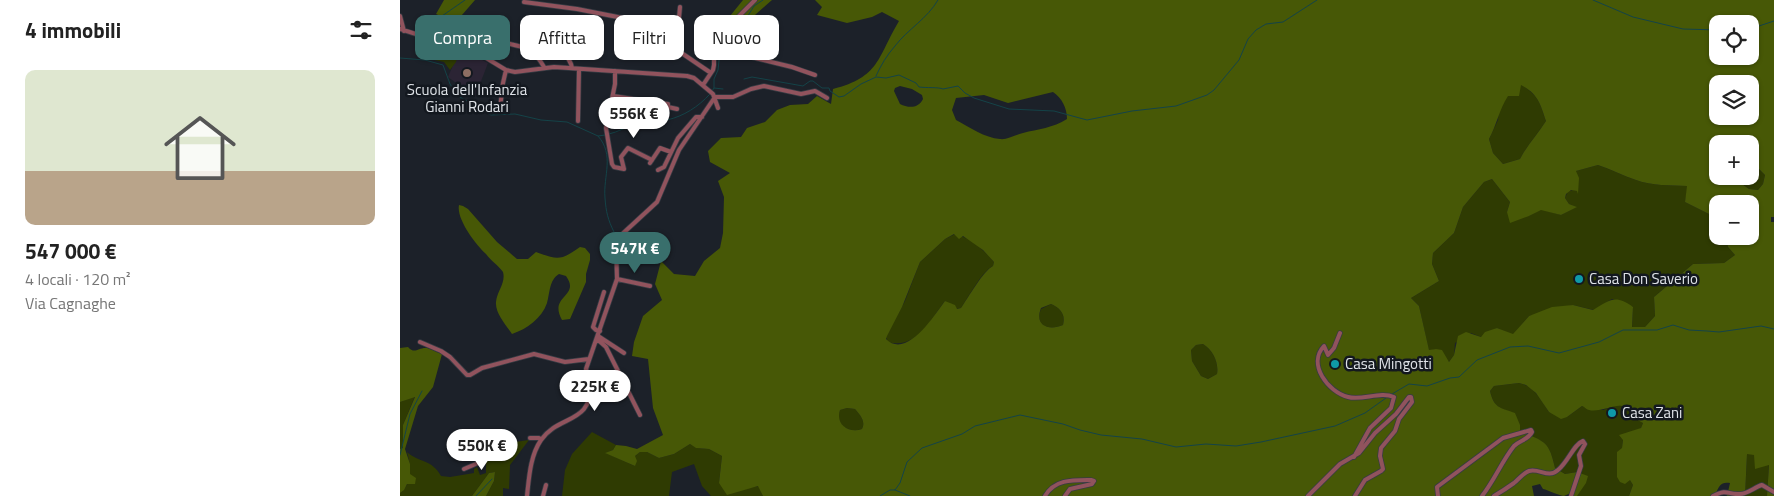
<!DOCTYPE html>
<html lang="it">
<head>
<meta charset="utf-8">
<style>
  body { margin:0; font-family:"Titillium Web",sans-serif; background:#f6f6f6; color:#222; height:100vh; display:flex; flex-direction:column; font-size:19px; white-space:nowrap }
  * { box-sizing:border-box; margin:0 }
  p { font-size:16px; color:#767676 }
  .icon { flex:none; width:28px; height:28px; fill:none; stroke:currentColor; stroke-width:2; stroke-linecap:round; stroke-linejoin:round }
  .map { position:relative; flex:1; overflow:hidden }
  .panel { display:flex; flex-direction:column; background:#fff; width:400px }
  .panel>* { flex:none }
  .banner { position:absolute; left:15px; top:15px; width:475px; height:45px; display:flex; gap:10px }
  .tools { position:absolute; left:1309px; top:15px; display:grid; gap:10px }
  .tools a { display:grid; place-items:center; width:50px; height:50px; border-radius:10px; background:#fff; box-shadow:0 1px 4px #0004; font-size:25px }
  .price { position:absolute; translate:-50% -42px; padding:0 11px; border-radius:18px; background:#fff; color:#222; font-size:16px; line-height:32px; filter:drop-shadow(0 1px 2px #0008) }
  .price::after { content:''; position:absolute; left:50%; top:30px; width:15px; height:11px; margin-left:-8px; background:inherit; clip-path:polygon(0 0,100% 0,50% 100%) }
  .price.on { background:#396f6c; color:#fff }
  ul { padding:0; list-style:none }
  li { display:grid; align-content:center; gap:10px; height:265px; padding:0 25px }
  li+li { border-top:1px solid #e0e0e0 }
  li span { display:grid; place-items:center; height:155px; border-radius:10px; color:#555 }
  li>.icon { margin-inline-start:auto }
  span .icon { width:90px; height:90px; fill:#fffc; stroke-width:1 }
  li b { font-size:21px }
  h2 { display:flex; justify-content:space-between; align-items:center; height:60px; padding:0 25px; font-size:21px }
  .chip { padding:0 18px; border-radius:10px; background:#fff; box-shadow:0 1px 4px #0004; font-size:18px; line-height:45px }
  .chip.on { background:#396f6c; color:#fff }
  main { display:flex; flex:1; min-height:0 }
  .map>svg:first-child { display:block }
  .education { fill:#2b2434 }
  .green { fill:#2f3b02 }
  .forest { fill:#475806; fill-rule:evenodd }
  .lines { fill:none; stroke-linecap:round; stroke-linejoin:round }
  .stream { stroke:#144348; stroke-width:1 }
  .minor-casing { stroke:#373c44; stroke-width:5.5 }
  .minor { stroke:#91535d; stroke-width:4 }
  .education-dot { fill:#8d6e63; stroke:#13181f; stroke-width:2 }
  .culture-dot { fill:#0f9aa8; stroke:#13181f; stroke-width:2 }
  .labels { text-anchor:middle; stroke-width:5; stroke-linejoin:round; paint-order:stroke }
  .poi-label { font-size:15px; fill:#dfe3e8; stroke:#13181f; text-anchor:start }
</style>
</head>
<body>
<main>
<section class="panel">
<h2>4 immobili<svg class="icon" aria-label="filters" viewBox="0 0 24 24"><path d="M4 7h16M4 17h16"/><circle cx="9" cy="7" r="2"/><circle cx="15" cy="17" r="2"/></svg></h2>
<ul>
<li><span style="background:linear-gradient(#dfe7d0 65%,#b9a48a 0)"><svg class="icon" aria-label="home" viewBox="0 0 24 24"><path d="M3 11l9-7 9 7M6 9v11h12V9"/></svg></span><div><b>547 000 €</b><p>4 locali · 120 m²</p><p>Via Cagnaghe</p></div></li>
</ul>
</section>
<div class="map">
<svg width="1374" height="496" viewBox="0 0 1374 496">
  <rect width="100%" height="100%" fill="#1c2129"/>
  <path class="education" d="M60,49L88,63L75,97L48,77Z"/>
  <path class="green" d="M31,42L59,50L56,62L50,70L44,62L25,58Z
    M1121,84C1139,97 1139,100 1146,121C1138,134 1127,145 1120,159L1103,164L1093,153L1089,139L1098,120L1099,110L1108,95Z
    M1198,165C1211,169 1223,176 1236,180C1252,186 1270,185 1288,186L1285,202L1315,217L1317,220L1318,236H1326L1328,247L1335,255L1324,263L1293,264L1254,297L1255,316L1245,327L1232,328L1233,307L1212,299L1194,310L1173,305L1129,316L1113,335L1097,328L1081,337L1071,333L1055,343L1054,355L1049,362L1036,349L1029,351L1019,306L1011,298L1039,281L1032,264L1033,253L1054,233L1063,207L1073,195L1084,182L1092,179L1110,202L1107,212L1129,216L1141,209L1161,215L1176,207L1169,204L1165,198L1168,191L1174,190L1177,191L1176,171Z
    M1350,166L1357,167L1365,175L1363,184L1358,190L1349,189L1342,184L1341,176H1350Z
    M555,234C571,238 584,250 594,262L593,266C582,271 568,298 561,308L556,309L545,301C531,319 516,350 488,342L486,337L488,333L505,301L520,262L545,239Z
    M651,304C660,308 666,314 663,325C649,331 634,326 641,309Z
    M803,344C813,350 819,363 817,374L808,379L801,376L792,361L791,350L796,345Z
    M1119,383C1134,386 1141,400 1149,412L1167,417L1182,406L1203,410L1216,405L1225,407L1243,423L1241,428L1223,440C1221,453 1226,474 1233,485L1229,496H1177V472L1165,474L1155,468C1149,440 1143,442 1120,431L1115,414C1099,407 1094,408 1090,391L1094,386Z
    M15,396L3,425V449H0V402Z
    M447,408L455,409C460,415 466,421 462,429C449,434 434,424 440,410Z
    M192,432L216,445L213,450L206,453L235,466V456L240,452H247L259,458L274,454L290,444L297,448L309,449L322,456L319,483L348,488L359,486L363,496H311L302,486L294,464L272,472L269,496H162L165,470L172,454Z
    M129,440L110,465L109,489L103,488V496H86L94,481L95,472L89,473L72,496H0V493C13,483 11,466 7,452C19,463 32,459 41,476L50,477L74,473V469L77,467L80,475L86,473V455L92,453C101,456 105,451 108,443Z
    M1347,454H1354L1369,464L1367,496H1345Z"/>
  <path class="forest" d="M44,0H75L55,23L36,14Z
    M343,0H372L347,22L332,49L321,43L317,32Z
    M415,0H1374V217H1371V222H1374V496H1367L1369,465L1355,469L1354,455L1347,454L1345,496H1327L1330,483C1320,481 1318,488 1315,496H1229L1233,485L1230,480L1225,484L1220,482L1217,477V452L1222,448L1223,440L1219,435L1241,428L1243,423L1232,417C1227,394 1204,414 1189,410C1187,410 1185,407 1182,406L1167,417L1161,419L1149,412L1136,393L1126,385L1119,383L1094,386L1090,391C1094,408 1099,407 1115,413L1120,425V431C1144,442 1149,440 1155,468L1165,474L1177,472L1188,476L1186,483L1177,496H1174L1172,493C1169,493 1167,495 1164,496C1160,496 1148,490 1143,489L1140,484L1132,486L1134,496H363L358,486L327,495L319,483L322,456L309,449L296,448L290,444L274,454L259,458L247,452H240L235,456L237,461L235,466L205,453L213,450L216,445L226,446L237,449L263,435L253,408L248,359L232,356L234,342L243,316L262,300L255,284L261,261L274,274L295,276L304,261L320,248L323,233L324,197L318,181L330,173L310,162L308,151L321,138L341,137L347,128L365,122L377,110L390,105L408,104L417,96L431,104L433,89C480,77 477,58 499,21L482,12L472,17L447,23L417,15L422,7ZM1318,24H1350V56H1318ZM1318,84H1350V116H1318ZM1121,85C1138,94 1140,103 1146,121C1138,134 1127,145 1120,159L1103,164L1093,153L1089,139C1097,124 1099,110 1108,96H1119ZM500,86L512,89L522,95L523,99C518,109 508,108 500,104L494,91L495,88ZM653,92C662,98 667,108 667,119C653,128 638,129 623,133C615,135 607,140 600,139C585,138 569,127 556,120L552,110L556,98L584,95L608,103ZM1318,144H1350V166L1357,167L1365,175L1363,184L1358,190L1349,189L1342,184L1341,176H1318ZM1198,165C1211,169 1223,176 1236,180C1252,186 1270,185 1287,186L1285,202L1315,217L1317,220L1318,204H1350V236H1326L1328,247L1335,255L1324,263L1293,264L1254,297L1255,316L1245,327H1232L1233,307C1215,294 1210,300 1193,310L1173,305L1152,307L1129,316L1113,334L1097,328L1085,332L1081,337L1066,332L1058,336L1054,355L1049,362L1042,350L1036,349L1029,350L1019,306L1011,298L1039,281L1032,264L1033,253L1054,233L1063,207L1073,195L1084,182L1092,179L1110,202L1107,212L1110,223L1129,216L1141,210L1161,215L1177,207L1169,204L1165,198L1166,194L1171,190L1177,191L1178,194L1179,178L1176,171ZM554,234L559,239L563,236L583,250L594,262L593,266C583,271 568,298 561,308L557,309L555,305L545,301C535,314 507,360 486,339L487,336L502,307L520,262L545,239ZM651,304C660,308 666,314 663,325C649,331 634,326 641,308ZM803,344C813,350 819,363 817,374L808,379L801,376L792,361L791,350L796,345ZM447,408L455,409C460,415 466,421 462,429C449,434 435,424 440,410Z
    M59,205L63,206L68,209L97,242L117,259H128L136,252C158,260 160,261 180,247L185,248L190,254V260L186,274V282L170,319L162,320C148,295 181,297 166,276L159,274C149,280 150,293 147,303C142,318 127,329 112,334C106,325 95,313 96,302C97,291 106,283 103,272C98,265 91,261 86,254C76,245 56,219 59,205Z
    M8,347C15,355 18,347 27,348C31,349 38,353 42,354L33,387L18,406L5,449L10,464V474L16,478L15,484H7L4,490L0,493V449L3,448V425L15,397L0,402V348Z
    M95,472L94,481L86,496H72L89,473Z"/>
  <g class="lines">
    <path class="stream" d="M1193,0L1233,17L1283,29L1318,30
      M33,24L42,16L65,0
      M1350,29L1374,21
      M0,58L25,60L43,65L50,84L58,96L69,102L76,103L87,113L91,115L115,114L141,120L167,122L198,136L205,135
      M476,76C481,65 487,55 495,46C508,29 527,19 538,0
      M344,79L352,77L403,86L410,81H413L422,88H429L430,91L439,97L444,96L461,84L476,77L486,78L499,75L516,83L519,87C526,88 539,87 543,89L558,86L565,93L574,98L609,109L654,111L687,120L732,111L776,106L807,95L814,90L839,60L848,39L856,30L866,24L883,22L917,0
      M314,88V79L318,70L320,51L326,43L327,37L333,28L346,19L354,6L363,0
      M312,91L314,88L323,89
      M209,134C218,132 226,127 235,124C245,122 256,123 267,120C284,116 298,107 310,94
      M198,136C215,155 203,176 205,198C206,212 208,220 214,232
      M992,394L1009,384L1027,386L1050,378L1059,377L1077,360L1110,347L1128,346L1159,353L1199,342L1223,330H1257L1273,325L1289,330L1307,331L1319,332L1361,326L1374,329
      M0,455L10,414L22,391
      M495,490L510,496
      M76,496L92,479
      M480,496L490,490H495L500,483L507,462L522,448L562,434L575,426L620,415L663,424L680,430L701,435L742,439L776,447L806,444L836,446L861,442L935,426L965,413L986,398"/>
    <g class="minor-casing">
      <path id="minor" d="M124,2L177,9L233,20L311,73
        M0,16L4,31
        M139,27L159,40L171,64L172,68
        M83,28C88,31 92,38 98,40C122,50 129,41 144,67
        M0,29L41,42L73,50L106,70L115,72L154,67L287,76L294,78L313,94L318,108
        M319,44L338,54L392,67L415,75
        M271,45L279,18L280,7
        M343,56L352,39
        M215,71V84L206,128L212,164L214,167L224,169L221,157L228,148L252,160
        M303,85L313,70L314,65V56L326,29L355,0
        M213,96L268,104V107L277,109
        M315,97H333L351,89L364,86L401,94L415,91L427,98
        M100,108L103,83L106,70
        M178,121L179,69
        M250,163L260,148L271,152
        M258,170L264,167L278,138L296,117H302
        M217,279L250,286
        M200,331L196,330L193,327L204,292
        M940,333L934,348L928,355L924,346C907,364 928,392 948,397C962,401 980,391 994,397L991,408L970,428L954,457
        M198,336L224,353
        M197,339L206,347L240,415
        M20,342L41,351L50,357L67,375H70L82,368L134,354L165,362L189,359
        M130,438H139L141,440
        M64,469L78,463L82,452L93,448L106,440
        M127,496C129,478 130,456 141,440C159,414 192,425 191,383C191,378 187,374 186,369L217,279L216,243L219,237L257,202L279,150L315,97
        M143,496L146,485
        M645,496C655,479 673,480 691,480L694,481L692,484L670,489L665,496
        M908,496L940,464L959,453L975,433L996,414L1009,397H1011L1012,402L999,419L995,431L981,448L980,456L983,469L981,471L965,480L955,496
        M1038,496L1037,487L1103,438L1131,430L1132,432C1128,440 1120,440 1114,446C1102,461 1094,481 1082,496
        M1094,496C1101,492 1107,488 1114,483C1118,480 1123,473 1129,471C1140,468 1148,479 1158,470C1168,462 1174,444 1183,441L1185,444L1179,455L1181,466L1171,496
        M1313,496C1329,488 1326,495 1340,494C1347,494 1355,487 1362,485L1374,492"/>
    </g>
    <use href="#minor" class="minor"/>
  </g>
  <circle class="education-dot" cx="67" cy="73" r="5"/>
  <g class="culture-dot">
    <circle cx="1179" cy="279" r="5"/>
    <circle cx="935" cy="364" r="5"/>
    <circle cx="1212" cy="413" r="5"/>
  </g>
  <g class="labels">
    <g class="poi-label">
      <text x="67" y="95" text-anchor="middle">Scuola dell'Infanzia<tspan x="67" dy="17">Gianni Rodari</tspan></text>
      <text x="1189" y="284">Casa Don Saverio</text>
      <text x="945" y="369">Casa Mingotti</text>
      <text x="1222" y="418">Casa Zani</text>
    </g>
  </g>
</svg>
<div class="tools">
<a><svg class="icon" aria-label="locate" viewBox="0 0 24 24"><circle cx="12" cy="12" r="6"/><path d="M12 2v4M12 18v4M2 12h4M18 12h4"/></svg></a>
<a><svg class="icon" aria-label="layers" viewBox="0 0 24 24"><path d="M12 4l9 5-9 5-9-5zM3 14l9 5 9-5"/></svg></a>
<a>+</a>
<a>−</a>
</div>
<b class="price" style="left:234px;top:139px">556K €</b>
<b class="price on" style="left:235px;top:274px">547K €</b>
<b class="price" style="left:195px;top:412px">225K €</b>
<b class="price" style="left:82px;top:471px">550K €</b>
<div class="banner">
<a class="chip on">Compra</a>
<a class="chip">Affitta</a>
<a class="chip">Filtri</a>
<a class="chip">Nuovo</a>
</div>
</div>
</main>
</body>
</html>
